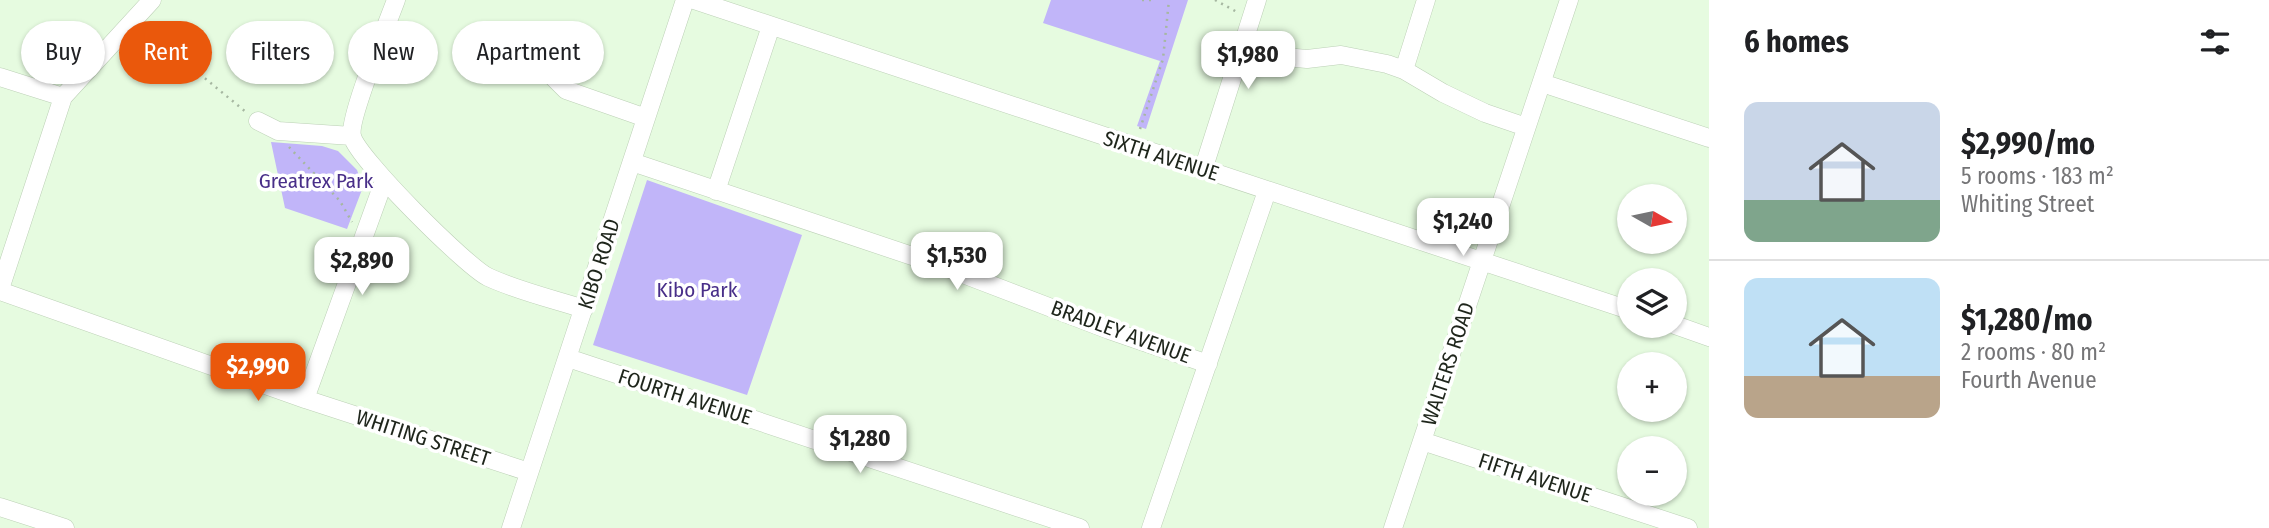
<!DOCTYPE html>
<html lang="en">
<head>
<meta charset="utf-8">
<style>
  body { margin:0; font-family:"Fira Sans Condensed",sans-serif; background:#f6f6f6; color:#202124; height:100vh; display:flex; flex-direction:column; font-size:26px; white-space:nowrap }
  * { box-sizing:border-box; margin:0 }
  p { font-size:23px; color:#757577 }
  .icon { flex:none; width:38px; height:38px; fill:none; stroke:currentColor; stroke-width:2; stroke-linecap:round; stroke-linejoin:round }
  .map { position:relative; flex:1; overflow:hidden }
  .drawer { display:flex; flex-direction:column; background:#fff; width:560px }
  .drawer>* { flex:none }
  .banner { position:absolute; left:21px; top:21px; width:665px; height:63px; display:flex; gap:14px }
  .needle { width:46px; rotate:99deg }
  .controls { position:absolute; left:1617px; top:184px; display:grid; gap:14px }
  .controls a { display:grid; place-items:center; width:70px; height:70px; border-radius:50%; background:#fff; box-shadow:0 2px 5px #0004; font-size:35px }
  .price { position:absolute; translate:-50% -60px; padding:0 16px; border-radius:14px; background:#fff; color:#222; font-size:23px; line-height:46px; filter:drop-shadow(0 2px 4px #0008) }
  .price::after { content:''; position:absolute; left:50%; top:42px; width:21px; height:16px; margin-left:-10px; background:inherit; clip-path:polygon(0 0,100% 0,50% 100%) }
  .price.on { background:#ea580c; color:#fff }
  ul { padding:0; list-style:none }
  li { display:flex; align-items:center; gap:21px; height:175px; padding:0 35px }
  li+li { border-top:2px solid #e0e0e0 }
  li span { display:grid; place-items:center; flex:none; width:196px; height:140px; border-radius:14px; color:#555 }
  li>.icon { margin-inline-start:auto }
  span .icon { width:84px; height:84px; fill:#fffc; stroke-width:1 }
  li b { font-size:30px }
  h2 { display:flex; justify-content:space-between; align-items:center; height:84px; padding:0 35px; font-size:30px }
  .pill { padding:0 24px; border-radius:32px; background:#fff; box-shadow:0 2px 5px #0004; font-size:24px; line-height:63px }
  .pill.on { background:#ea580c; color:#fff }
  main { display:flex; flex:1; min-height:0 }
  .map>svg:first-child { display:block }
  .green { fill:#c1b5f9 }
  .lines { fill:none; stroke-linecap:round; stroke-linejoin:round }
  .minor-casing { stroke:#bcd0b6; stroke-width:19 }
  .path { stroke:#a6b7a1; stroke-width:2.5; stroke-dasharray:2 5; stroke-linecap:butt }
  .minor { stroke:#fff; stroke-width:18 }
  .labels { text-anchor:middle; stroke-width:7; stroke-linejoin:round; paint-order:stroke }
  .street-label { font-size:21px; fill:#1e251b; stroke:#fff }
  .park-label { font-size:21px; fill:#492f89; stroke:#fff }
</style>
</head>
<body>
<main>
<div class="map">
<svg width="1709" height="528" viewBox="0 0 1709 528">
  <rect width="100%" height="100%" fill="#e6fbe0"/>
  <path class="green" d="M1051,0H1188L1146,129L1137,126L1160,61L1043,23Z
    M271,142L322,146L338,151L357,170L363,187L347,229L285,208Z
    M647,180L802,235L747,395L593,345Z"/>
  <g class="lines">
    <g class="minor-casing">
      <path id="minor" d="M396,0C388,22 348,119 352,136C357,158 467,267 488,277C518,291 553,299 584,309
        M694,0L1629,310
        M1243,46L1285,57L1307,59L1341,55L1387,64L1404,70L1443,93L1485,113L1526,127
        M1404,70L1426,0
        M550,74L566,90L646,118
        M0,77L63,97
        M1542,83L1709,138
        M258,121L278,131L352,136
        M632,162L942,266L1109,330L1208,364
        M1203,170L1257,0
        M716,191L771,26
        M0,289L63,97L152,0
        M0,291L305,399L529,472
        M1675,325L1709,337
        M568,358L1080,528
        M305,399L384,181
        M1422,441L1688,528
        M0,507L65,528
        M511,528L685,0
        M1151,528L1267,191
        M1393,528L1569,0"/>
    </g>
    <path class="path" d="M1142,0H1155
      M1215,0L1237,12
      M127,49L196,71L246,112
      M1140,129L1163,59L1169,0
      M289,147L340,201L352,222"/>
    <use href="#minor" class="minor"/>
  </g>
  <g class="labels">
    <g class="street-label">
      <text transform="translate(1161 156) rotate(18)" y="7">SIXTH AVENUE</text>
      <text transform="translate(599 264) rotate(-72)" y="7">KIBO ROAD</text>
      <text transform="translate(1121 332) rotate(20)" y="7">BRADLEY AVENUE</text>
      <text transform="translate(1448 364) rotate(-72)" y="7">WALTERS ROAD</text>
      <text transform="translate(685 397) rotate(18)" y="7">FOURTH AVENUE</text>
      <text transform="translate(423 438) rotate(18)" y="7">WHITING STREET</text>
      <text transform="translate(1535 478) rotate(18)" y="7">FIFTH AVENUE</text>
    </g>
    <g class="park-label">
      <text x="316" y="188">Greatrex Park</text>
      <text x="697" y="297">Kibo Park</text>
    </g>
  </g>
</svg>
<div class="controls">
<a><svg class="needle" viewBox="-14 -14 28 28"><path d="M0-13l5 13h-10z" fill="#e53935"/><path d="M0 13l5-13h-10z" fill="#757577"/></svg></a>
<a><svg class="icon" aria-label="layers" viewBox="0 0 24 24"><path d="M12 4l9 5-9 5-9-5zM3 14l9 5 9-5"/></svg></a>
<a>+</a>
<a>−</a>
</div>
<b class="price" style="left:1248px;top:91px">$1,980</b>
<b class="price" style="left:1463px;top:258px">$1,240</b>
<b class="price" style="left:957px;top:292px">$1,530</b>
<b class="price" style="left:362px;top:297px">$2,890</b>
<b class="price on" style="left:258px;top:403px">$2,990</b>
<b class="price" style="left:860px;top:475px">$1,280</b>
<div class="banner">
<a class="pill">Buy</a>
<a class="pill on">Rent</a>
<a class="pill">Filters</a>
<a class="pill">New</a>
<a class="pill">Apartment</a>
</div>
</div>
<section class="drawer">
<h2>6 homes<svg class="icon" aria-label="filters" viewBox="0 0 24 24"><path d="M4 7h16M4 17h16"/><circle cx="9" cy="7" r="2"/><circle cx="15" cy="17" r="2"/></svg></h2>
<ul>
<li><span style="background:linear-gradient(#c9d6e8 70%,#7fa58c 0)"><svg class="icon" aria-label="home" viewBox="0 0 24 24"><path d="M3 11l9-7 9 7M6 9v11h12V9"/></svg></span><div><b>$2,990/mo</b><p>5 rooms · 183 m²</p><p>Whiting Street</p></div></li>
<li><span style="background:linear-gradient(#bfe0f5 70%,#b9a48a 0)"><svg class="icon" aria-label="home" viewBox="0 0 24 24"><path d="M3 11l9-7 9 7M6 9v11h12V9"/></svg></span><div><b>$1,280/mo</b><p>2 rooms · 80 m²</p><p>Fourth Avenue</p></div></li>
</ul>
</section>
</main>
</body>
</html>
